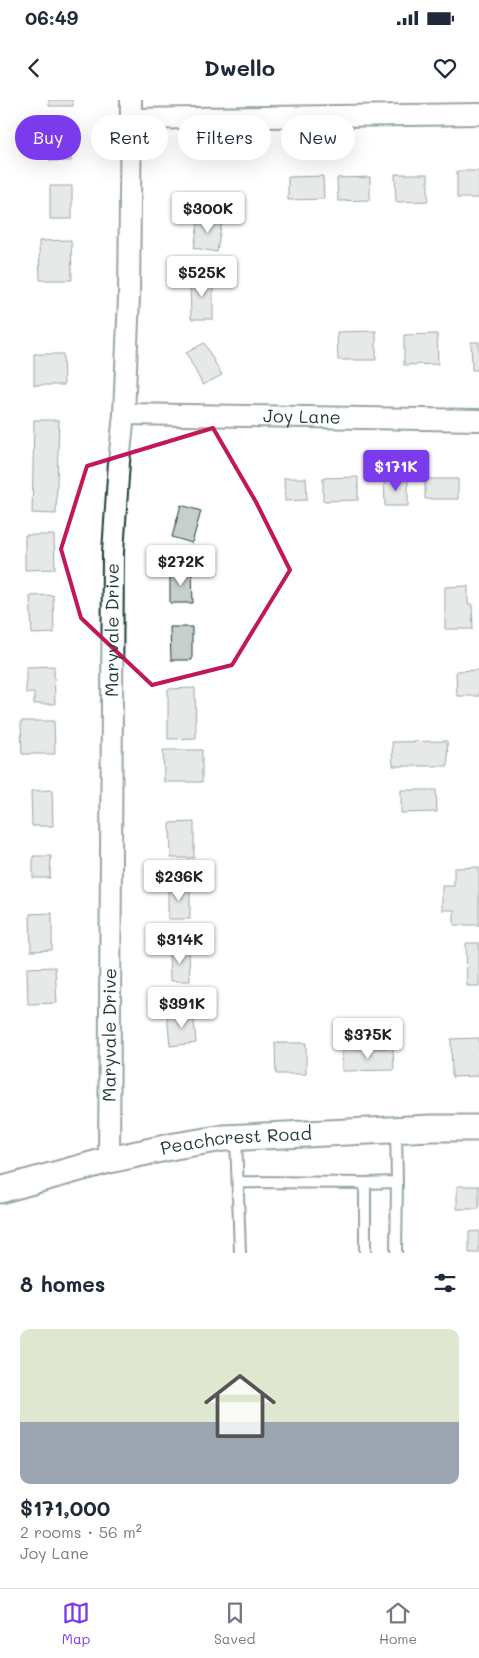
<!DOCTYPE html>
<html lang="en">
<head>
<meta charset="utf-8">
<style>
  body { margin:0; font-family:Mali,sans-serif; background:#f2f2f3; color:#1f2937; height:100vh; display:flex; flex-direction:column; font-size:19px; white-space:nowrap }
  * { box-sizing:border-box; margin:0 }
  p { font-size:16px; color:#747a83 }
  .icon { flex:none; width:28px; height:28px; fill:none; stroke:currentColor; stroke-width:2; stroke-linecap:round; stroke-linejoin:round }
  .map { position:relative; height:1153px; overflow:hidden }
  .details { display:flex; flex-direction:column; background:#fff; flex:1 }
  .details>* { flex:none }
  .top-card { position:absolute; left:15px; top:15px; width:450px; height:45px; display:flex; gap:10px }
  .price { position:absolute; translate:-50% -42px; padding:0 11px; border-radius:5px; background:#fff; color:#222; font-size:16px; line-height:32px; filter:drop-shadow(0 1px 2px #0008) }
  .price::after { content:''; position:absolute; left:50%; top:30px; width:15px; height:11px; margin-left:-8px; background:inherit; clip-path:polygon(0 0,100% 0,50% 100%) }
  .price.on { background:#7c3aed; color:#fff }
  ul { padding:0; list-style:none }
  li { display:grid; align-content:center; gap:10px; height:265px; padding:0 20px }
  li span { display:grid; place-items:center; height:155px; border-radius:10px; color:#555 }
  li>.icon { margin-inline-start:auto }
  span .icon { width:90px; height:90px; fill:#fffc; stroke-width:1 }
  li b { font-size:21px }
  h2 { display:flex; justify-content:space-between; align-items:center; height:60px; padding:0 20px; font-size:21px }
  .chip { padding:0 18px; border-radius:22px; background:#fff; box-shadow:0 5px 20px #0002; font-size:18px; line-height:45px }
  .chip.on { background:#7c3aed; color:#fff }
  .status { display:flex; justify-content:space-between; align-items:center; height:35px; padding:0 25px; background:#fff; direction:ltr }
  .status svg { height:14px; fill:currentColor }
  header { display:flex; justify-content:space-between; align-items:center; height:65px; padding:0 20px; background:#fff; font-size:22px; font-weight:700 }
  .tabs { display:flex; justify-content:space-around; align-items:center; height:70px; border-top:1px solid #e0e1e3; background:#fff; font-size:14px; color:#747a83 }
  .tabs a { display:grid; justify-items:center; gap:2px }
  .tabs .on { color:#7c3aed }
  .map>svg:first-child { display:block }
  .building { fill:#c7cfcc; stroke:#1f3d34 }
  .lines { fill:none; stroke-linecap:round; stroke-linejoin:round }
  .service-casing { stroke:#1f3d34; stroke-width:14 }
  .minor-casing { stroke:#1f3d34; stroke-width:24 }
  .tertiary-casing { stroke:#1f3d34; stroke-width:29 }
  .service { stroke:#fff; stroke-width:10 }
  .minor { stroke:#fff; stroke-width:20 }
  .tertiary { stroke:#fff; stroke-width:25 }
  .marked { fill:none; stroke:#c2185b; stroke-width:4; stroke-linejoin:round }
  .labels { text-anchor:middle; stroke-width:4.5; stroke-linejoin:round; paint-order:stroke }
  .street-label { font-size:18px; fill:#1f3d34; stroke:#fff }
</style>
</head>
<body>
<div class="status"><b>06:49</b><svg viewBox="0 0 49 12"><path d="M0 12V9h3v3zM5 12V6h3v6zM10 12V3h3v9zM15 12V0h3v12zM26 1h20v11H26zM47 4h2v5h-2z"/></svg></div>
<header><svg class="icon" aria-label="back" viewBox="0 0 24 24"><path d="M15 5l-7 7 7 7"/></svg>Dwello<svg class="icon" aria-label="heart" viewBox="0 0 24 24"><path d="M12 20l-8-8c-3-5 5-10 8-4 3-6 11-1 8 4z"/></svg></header>
<div class="map">
<svg width="479" height="1153" viewBox="0 0 479 1153">
  <rect width="100%" height="100%" fill="#fff"/>
  <filter id="ink" filterUnits="userSpaceOnUse"><feTurbulence type="fractalNoise" baseFrequency=".02" numOctaves="2"/><feDisplacementMap in="SourceGraphic" scale="10" xChannelSelector="R" yChannelSelector="G"/><feConvolveMatrix kernelMatrix="1 2 1 2 8 2 1 2 1" color-interpolation-filters="sRGB"/></filter>
  <g filter="url(#ink)">
    <path class="building" d="M49,0H72L73,6H49Z
      M50,23H71V61H50Z
      M457,71H479V98H457Z
      M395,74H428V101L396,102Z
      M323,76L324,99L288,100V77Z
      M370,77V100L338,101L337,78Z
      M50,86H72V119H50Z
      M199,117L222,121L217,152L194,148Z
      M71,140L72,180H40L39,141Z
      M213,177V219H191L190,178Z
      M376,231V260H338L337,232Z
      M437,234L438,264L404,265V235Z
      M471,242H479V270H472Z
      M204,243L222,275L203,285L186,253Z
      M34,254H63L64,285H34Z
      M34,320H59L56,414L32,413Z
      M358,377V400L323,401V378Z
      M284,378H306L307,400L285,401Z
      M384,379H408V406H385Z
      M425,379H458V399H425Z
      M181,405L201,411L192,443L172,437Z
      M25,435H54L55,469L25,470Z
      M192,470L193,503H170V471Z
      M468,486V504H472L473,529H445V487Z
      M53,495L54,533L32,534L30,496Z
      M170,527H192V560H171Z
      M54,566L55,604H34V593H26V567Z
      M479,570V596H457L456,571Z
      M195,588L196,638L168,639V589Z
      M21,621H54L55,654H22Z
      M447,641L448,666H393L392,642Z
      M163,650H202V682H164Z
      M52,690L53,726H32L31,691Z
      M401,690H436L437,712L401,713Z
      M194,722V758H171L170,723Z
      M33,756H51L50,778H33Z
      M479,767V825H454V810H442V786H454V768Z
      M168,786H190V819H168Z
      M52,813V850L31,851L30,814Z
      M466,843H479V886H467Z
      M189,848L190,881H170L169,849Z
      M55,867L57,903L28,904L27,868Z
      M193,911L196,943L170,946L167,914Z
      M479,938V976L452,977L451,939Z
      M275,943H306V974H276Z
      M393,948L394,970L342,971V949Z
      M457,1086H479V1109H457Z
      M479,1131V1153H469V1132Z"/>
    <g class="lines">
      <g class="service-casing">
        <path id="service" d="M236,1037L240,1153
          M238,1082L365,1083V1153
          M365,1083L397,1082L396,1031
          M396,1153L397,1082"/>
      </g>
      <g class="minor-casing">
        <g id="minor">
          <path d="M131,19L479,14"/>
          <path id="s1" d="M124,314L479,320"/>
          <path id="s2" d="M109,1060L113,452L119,362L124,314L129,197L131,0"/>
        </g>
      </g>
      <g class="tertiary-casing">
        <g id="tertiary">
          <path id="s3" d="M0,1090L109,1060L175,1046L224,1038L431,1028H479"/>
        </g>
      </g>
      <use href="#service" class="service"/>
      <use href="#minor" class="minor"/>
      <use href="#tertiary" class="tertiary"/>
    </g>
  </g>
  <path d="M0 0H479V1153H0ZM213,328L256,402L290,470L232,565L152,585L81,518L61,449L87,366Z" fill="#fff" fill-opacity=".55" fill-rule="evenodd"/>
  <path class="marked" d="M213,328L256,402L290,470L232,565L152,585L81,518L61,449L87,366Z"/>
  <g class="labels">
    <g class="street-label">
      <text dy="6" stroke="none"><textPath href="#s1" startOffset="178">Joy Lane</textPath></text>
      <text dy="6" stroke="none"><textPath href="#s2" startOffset="530">Maryvale Drive</textPath></text>
      <text dy="6" stroke="none"><textPath href="#s2" startOffset="125">Maryvale Drive</textPath></text>
      <text dy="6" stroke="none"><textPath href="#s3" startOffset="242">Peachcrest Road</textPath></text>
    </g>
  </g>
</svg>
<b class="price" style="left:208px;top:134px">$300K</b>
<b class="price" style="left:202px;top:198px">$525K</b>
<b class="price on" style="left:396px;top:392px">$171K</b>
<b class="price" style="left:181px;top:487px">$272K</b>
<b class="price" style="left:179px;top:802px">$236K</b>
<b class="price" style="left:180px;top:865px">$314K</b>
<b class="price" style="left:182px;top:929px">$391K</b>
<b class="price" style="left:368px;top:960px">$375K</b>
<div class="top-card">
<a class="chip on">Buy</a>
<a class="chip">Rent</a>
<a class="chip">Filters</a>
<a class="chip">New</a>
</div>
</div>
<section class="details">
<h2>8 homes<svg class="icon" aria-label="filters" viewBox="0 0 24 24"><path d="M4 7h16M4 17h16"/><circle cx="9" cy="7" r="2"/><circle cx="15" cy="17" r="2"/></svg></h2>
<ul>
<li><span style="background:linear-gradient(#dfe7d0 60%,#9aa5b1 0)"><svg class="icon" aria-label="home" viewBox="0 0 24 24"><path d="M3 11l9-7 9 7M6 9v11h12V9"/></svg></span><div><b>$171,000</b><p>2 rooms · 56 m²</p><p>Joy Lane</p></div></li>
</ul>
</section>
<nav class="tabs">
<a class="on"><svg class="icon" aria-label="map" viewBox="0 0 24 24"><path d="M3 6l6-2 6 2 6-2v14l-6 2-6-2-6 2zM9 4v14M15 6v14"/></svg>Map</a>
<a><svg class="icon" aria-label="saved" viewBox="0 0 24 24"><path d="M7 4h10v16l-5-4-5 4z"/></svg>Saved</a>
<a><svg class="icon" aria-label="home" viewBox="0 0 24 24"><path d="M3 11l9-7 9 7M6 9v11h12V9"/></svg>Home</a>
</nav>
</body>
</html>
